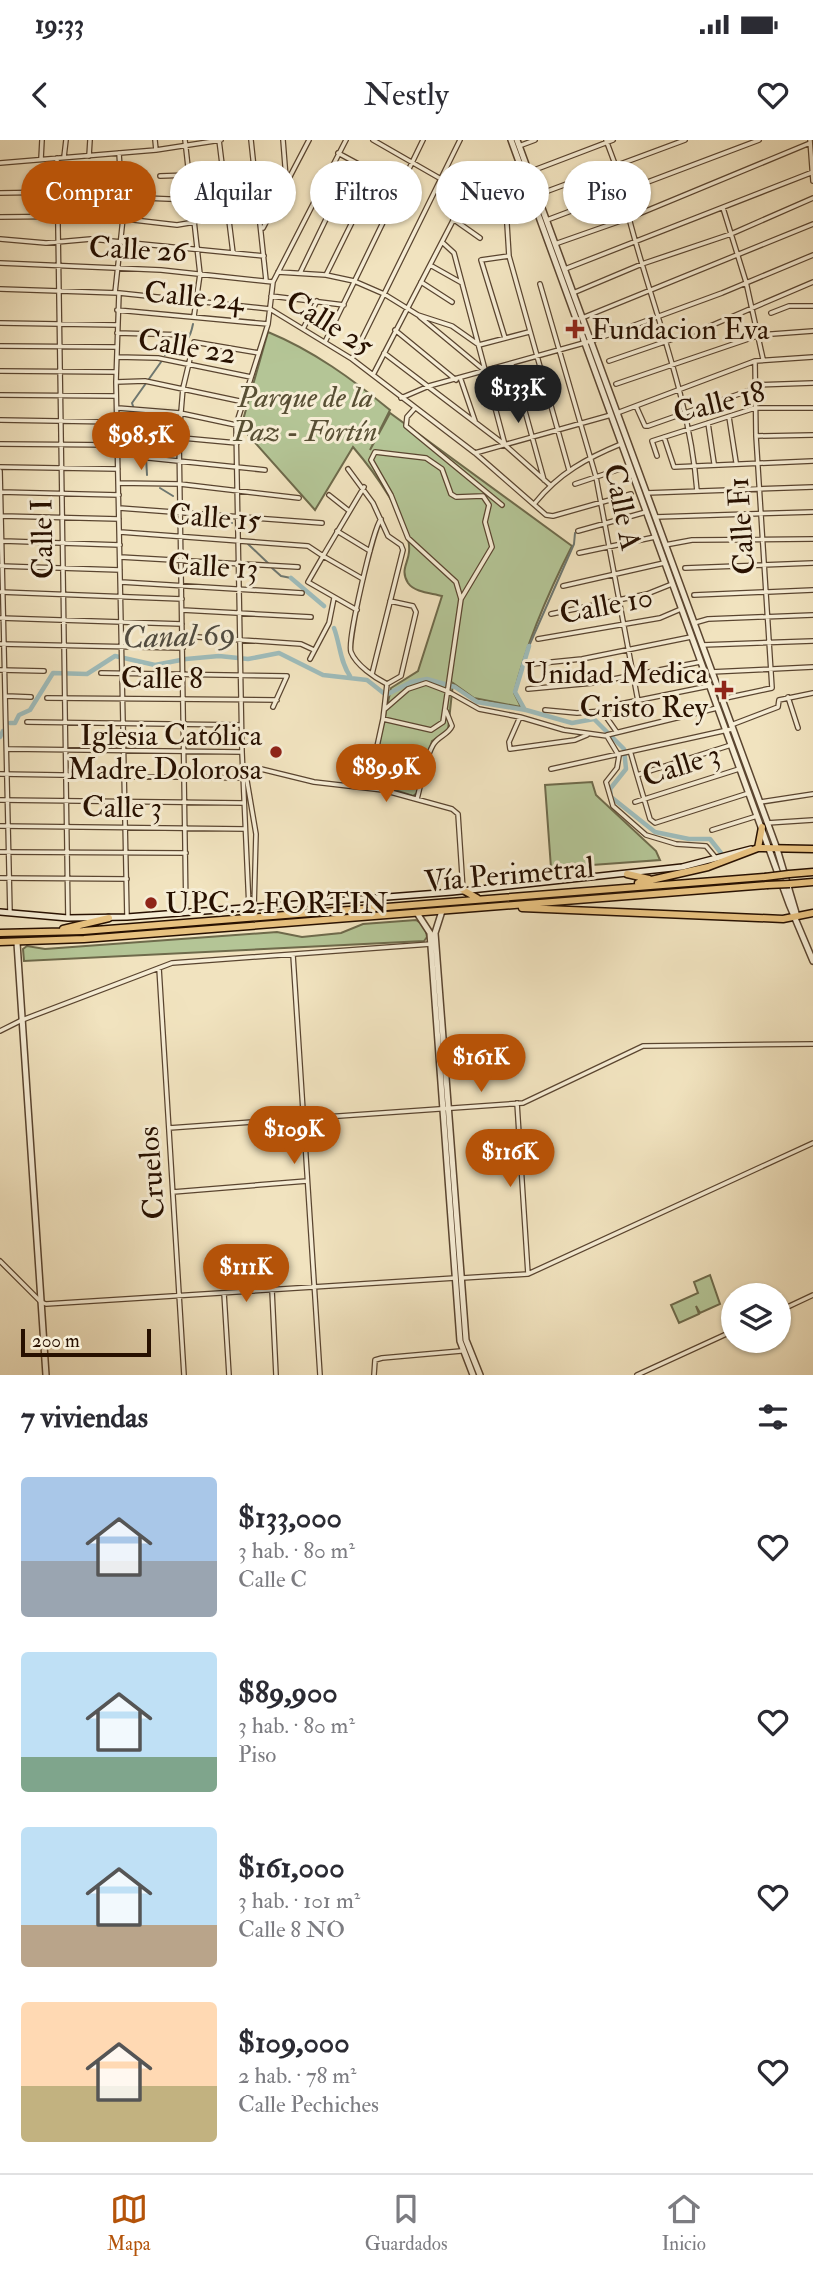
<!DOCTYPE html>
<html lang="es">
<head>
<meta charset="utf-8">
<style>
  body { margin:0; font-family:"IM FELL Double Pica",serif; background:#f2f2f3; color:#2b2b33; height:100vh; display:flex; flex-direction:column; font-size:26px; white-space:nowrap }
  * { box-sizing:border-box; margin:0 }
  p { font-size:23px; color:#7c7c81 }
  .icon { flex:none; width:38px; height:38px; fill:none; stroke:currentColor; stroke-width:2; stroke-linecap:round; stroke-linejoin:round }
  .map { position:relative; height:1235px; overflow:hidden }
  .side { display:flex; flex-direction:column; background:#fff; flex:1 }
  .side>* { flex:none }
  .banner { position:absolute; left:21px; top:21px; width:772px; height:63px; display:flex; gap:14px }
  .fabs { position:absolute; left:721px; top:1143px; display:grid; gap:14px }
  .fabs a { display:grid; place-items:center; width:70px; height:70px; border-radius:50%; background:#fff; box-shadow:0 2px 5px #0004; font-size:35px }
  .scale { position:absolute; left:21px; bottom:18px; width:130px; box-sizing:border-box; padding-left:7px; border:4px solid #271000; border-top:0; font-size:19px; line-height:24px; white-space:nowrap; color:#271000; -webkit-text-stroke:5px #f6edd5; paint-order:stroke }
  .price { position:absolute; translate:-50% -60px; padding:0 16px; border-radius:24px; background:#b45309; color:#fff; font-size:23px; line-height:46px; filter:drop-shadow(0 2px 4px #0008) }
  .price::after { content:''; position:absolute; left:50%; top:42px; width:21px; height:16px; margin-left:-10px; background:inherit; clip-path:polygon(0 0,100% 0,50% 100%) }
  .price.current { background:#222; color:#fff }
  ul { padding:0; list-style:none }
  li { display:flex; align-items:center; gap:21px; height:175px; padding:0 21px }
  li span { display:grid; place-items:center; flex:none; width:196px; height:140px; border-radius:7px; color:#555 }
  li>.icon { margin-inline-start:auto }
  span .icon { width:84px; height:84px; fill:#fffc; stroke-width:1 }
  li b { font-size:30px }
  h2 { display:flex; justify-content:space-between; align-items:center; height:84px; padding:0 21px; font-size:30px }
  .tag { padding:0 24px; border-radius:32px; background:#fff; box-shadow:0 2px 5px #0004; font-size:24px; line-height:63px }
  .tag.current { background:#b45309; color:#fff }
  .status { display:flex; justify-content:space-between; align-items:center; height:49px; padding:0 35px; background:#fff; direction:ltr }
  .status svg { height:19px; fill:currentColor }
  header { display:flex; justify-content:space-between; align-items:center; height:91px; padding:0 21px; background:#fff; font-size:32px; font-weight:600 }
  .menu { display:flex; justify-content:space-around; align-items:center; height:98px; border-top:2px solid #e1e1e2; background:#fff; font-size:19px; color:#7c7c81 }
  .menu a { display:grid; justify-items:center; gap:4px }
  .menu .current { color:#b45309 }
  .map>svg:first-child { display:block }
  .green { fill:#b4c596; stroke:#6e6a4b; stroke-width:2 }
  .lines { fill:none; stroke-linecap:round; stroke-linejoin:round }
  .stream { stroke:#6e7770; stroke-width:2 }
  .canal { stroke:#9ebcbb; stroke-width:4.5 }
  .minor-casing { stroke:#5a4530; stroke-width:6 }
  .tertiary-casing { stroke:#5a4530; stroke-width:8 }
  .secondary-casing { stroke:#271000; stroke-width:8 }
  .trunk-casing { stroke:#271000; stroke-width:9 }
  .minor { stroke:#f6edd5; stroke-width:3.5 }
  .tertiary { stroke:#f6edd5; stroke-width:5 }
  .secondary { stroke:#f6edd5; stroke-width:5 }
  .trunk { stroke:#e8c280; stroke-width:6 }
  .trunk-bridge-casing { stroke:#271000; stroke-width:9; stroke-linecap:butt }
  .trunk-bridge { stroke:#e8c280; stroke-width:6 }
  .poi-dot { fill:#8f2418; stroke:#f6edd5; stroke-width:2.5 }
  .labels { text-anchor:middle; stroke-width:6; stroke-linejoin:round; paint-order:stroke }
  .street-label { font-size:30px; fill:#271000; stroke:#f6edd5 }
  .poi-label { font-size:30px; fill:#271000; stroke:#f6edd5; text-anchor:start }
  .park-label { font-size:30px; font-style:italic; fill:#584f34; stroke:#f6edd5 }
  .water-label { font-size:32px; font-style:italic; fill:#514c41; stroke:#f6edd5 }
</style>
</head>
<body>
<div class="status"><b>19:33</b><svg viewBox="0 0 49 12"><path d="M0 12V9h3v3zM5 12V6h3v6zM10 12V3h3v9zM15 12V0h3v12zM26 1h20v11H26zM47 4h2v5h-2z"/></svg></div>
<header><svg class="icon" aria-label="back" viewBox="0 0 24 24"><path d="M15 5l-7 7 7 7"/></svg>Nestly<svg class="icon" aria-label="heart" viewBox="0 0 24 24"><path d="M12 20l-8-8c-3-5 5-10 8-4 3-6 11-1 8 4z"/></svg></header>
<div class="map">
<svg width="813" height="1235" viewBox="0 0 813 1235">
  <rect width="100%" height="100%" fill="#f1e3bf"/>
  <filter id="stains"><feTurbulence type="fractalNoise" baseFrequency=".00286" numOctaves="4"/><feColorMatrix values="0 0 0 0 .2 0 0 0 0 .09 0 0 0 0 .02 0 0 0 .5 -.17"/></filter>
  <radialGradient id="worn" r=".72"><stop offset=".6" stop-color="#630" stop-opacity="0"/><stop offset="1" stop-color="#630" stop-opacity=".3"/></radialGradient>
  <path class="green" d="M268,192C314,211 352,239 390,270L370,310L390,273L572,406C548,453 527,501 514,553L521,567L474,558L453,543L448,590L432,601L417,653L413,656L371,642L391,548L418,531L442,456C433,453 415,453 408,443C400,430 408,424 409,412C412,382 371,328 353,307L315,370L241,287Z
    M592,642L596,655L656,711L660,720L551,728L545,645Z
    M416,780L425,786L427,797L424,801L24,821L23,809L27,806L45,809L277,792L302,797L341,793L363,784Z
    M710,1135L720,1164L700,1173L696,1166L699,1174L679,1183L671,1165L698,1153L694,1142Z"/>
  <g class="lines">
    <path class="stream" d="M165,215C178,200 188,210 193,184
      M141,291L132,263L161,222
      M145,298L147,335
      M160,348L173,356
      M193,375L203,384L232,383
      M248,404L269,424
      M272,428L281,436L291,438
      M529,506L574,404L575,393"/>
    <path class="canal" d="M291,438L324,466
      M334,488C340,504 340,522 350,536
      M525,570L515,552L529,506
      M10,583H15L19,575L30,570L53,533L87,534L115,516L155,525L186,519L219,516L248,519L279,513L323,535L367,540L386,555L411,542L427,539L455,547L477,562L526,570L572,583L594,579L624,609L626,629L610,649L611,657L655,692L689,699H710L721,713
      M0,597L3,591"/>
    <g class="minor-casing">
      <path id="minor" d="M155,0L156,10
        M185,0L200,134L194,176
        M219,0L233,113
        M251,0L266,140
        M283,0L286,38
        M373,0L441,39
        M606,0L634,75
        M810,0L813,41
        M519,6L535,0
        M338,13L399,46
        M89,16L90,0
        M64,17L66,0
        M57,18L68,778
        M41,19L42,0
        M0,23L156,10L221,0
        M57,29H120
        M529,32L613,0
        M160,36L190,35
        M504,36L509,116L569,330
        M324,39L388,69
        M0,53L120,51
        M537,55L685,0
        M121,57L193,60
        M465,57L485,71
        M723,68L746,142L763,219
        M0,77L99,76L177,85L195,82
        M629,78C652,167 690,258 697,351
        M453,79L480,98
        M547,80L759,0
        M263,88L309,0
        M0,99L46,103L91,99L264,116
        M442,102L454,113L505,305
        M555,104L629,78L810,3
        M0,123L161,130L273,142
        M430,125L462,143
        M565,129L813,32
        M278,132L326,135L354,141L384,154L418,175L452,186L479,205L529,192
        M300,133L341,48
        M326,135L364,58
        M421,142L452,162
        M540,144L596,337L638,561
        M0,149L119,153L270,169L352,219L475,313L546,375L553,376L631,354
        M115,153L123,78L119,13
        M119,153L116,242L127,777
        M573,153L642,124L731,94L813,58
        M271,156L344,165
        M117,170L268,184
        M771,173L789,166H813
        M420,177L484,230
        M582,178L813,84
        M0,183L118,185
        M303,189L317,161
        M395,190L456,240
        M117,193L186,195
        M505,198L481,120L509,116
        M594,200L722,153L813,115
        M325,202L423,0
        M0,206L116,207
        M384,213L505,305L550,345
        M117,217L158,218L251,237
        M352,219L460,0
        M609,221L708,187L813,142
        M512,224L544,340
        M0,231L116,232
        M373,235L473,42
        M461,240L475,281
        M116,242L145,241L244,262
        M616,244L760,195L813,191
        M756,245L813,243
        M0,255L116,256
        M401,258L429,246L591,201
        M636,266L645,286H648L756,248
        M118,268L180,273L236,285
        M415,268L407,277L406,286L502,365
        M617,273L755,221L813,217
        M729,277L736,322
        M0,280L117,282
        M708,283L714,323
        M117,292L237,303
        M756,296L813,295
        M664,297L674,327L813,321
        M0,304L117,305
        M475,313L611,275
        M657,316L652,301L755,268H813
        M149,318L265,330
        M0,327L118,329
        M348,329L373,363L388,396L401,405L403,410L372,534
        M0,331L10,773
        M118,343L180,344L299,358
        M575,344L629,326
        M0,352L119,355
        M646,353L813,347
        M329,355L348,370
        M535,363C559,333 587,318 621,304
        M119,368L322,383
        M2,376L119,379
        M655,377L813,372
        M337,391L370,411
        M578,391L646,372
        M120,392L308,406L323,416L308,442L357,470
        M3,401L120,405
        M665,405L692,400L813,399
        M579,413L655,397
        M120,417L298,427
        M0,426L120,430
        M685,428L813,423
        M363,439L323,416L364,347
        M121,442L302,453
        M563,446L664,423
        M0,452L182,459
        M694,455L813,450
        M182,470L311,477
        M551,474L647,454L672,444
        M0,478L182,484
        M694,483L708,479L813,475
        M183,496L301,504L314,510
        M538,499L660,478L681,469
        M0,504L183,508
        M702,505L813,501
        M310,519L329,483L334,458
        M532,524L582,519L691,497
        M0,530L44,531
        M711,532L813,527
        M101,533L287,536L273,567
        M387,544L401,536L416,472L413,466L390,461
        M528,549L593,543L700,522
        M6,556L31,557
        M788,557L798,588
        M47,558L277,560
        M721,559L772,548L756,296L755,221
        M385,569L408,549L426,543L447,551L479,569L520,577L564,590L607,596L619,616L617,628L606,642L613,666L646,695L676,704L706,706L716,718
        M545,570L577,573L602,571
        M520,577L509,602L510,609L575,600L587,595
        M383,579L431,590L443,582L461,459L492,407L485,382L489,365L483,356L456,357L451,354L442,329L426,318L375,312L371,320L391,355L408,398L456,442L461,459
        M27,582L241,585
        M731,585L778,567L779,560L813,553
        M616,591L602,571L615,565L709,546
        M607,595L717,568
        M731,605L637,635L650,679L655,683L749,653
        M8,609L242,612
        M631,614L637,635
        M551,629L732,589
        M0,634L243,638L261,629L314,642L383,650L452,669L458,674L463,750
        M246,635L256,694L254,768
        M368,648L383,579L387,544C375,538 356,525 351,512C347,501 373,389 381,379
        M417,659C422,641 424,621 433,605C438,596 448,595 452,586L446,571
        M0,660L243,663
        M635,662L739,629
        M761,662L813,654
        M767,683L813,680
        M0,686L245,689
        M712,690L757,676
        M0,712L186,713
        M0,738L127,739
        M249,768L242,612L236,285L268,184L273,142L346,0
        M186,772L179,296L183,248L194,202L259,213
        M293,815L320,1235
        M159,828L184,1235
        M0,891L22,880L172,823L431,804
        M517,963L528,1134
        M169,988L523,963L643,906L813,904
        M173,1052L307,1041
        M0,1121L41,1162L46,1164L455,1138
        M462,1138L528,1134L813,1003
        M272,1150L276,1235
        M224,1153L229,1235
        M779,1171L813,1155
        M374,1235L375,1220L382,1218L461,1211
        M637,1235L733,1191"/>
    </g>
    <g class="tertiary-casing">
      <path id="tertiary" d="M511,0L789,764L813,821
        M517,0L777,709L796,773
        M442,771L435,793L466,1200L480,1235
        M417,773L430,793L460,1201L473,1235
        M17,803L46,1235"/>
    </g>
    <g class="secondary-casing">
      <path id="secondary" d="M0,772L68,778L127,777L452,752L682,727L751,709"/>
    </g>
    <g class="trunk-casing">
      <path id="trunk" d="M758,708L762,687
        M627,734L649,739
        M789,734L813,732
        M638,743L708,727L758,708L813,709
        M790,744L813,742
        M463,750L477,758
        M522,768L783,779L813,773
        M63,789L109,778
        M0,793L83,791L765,737
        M0,802L84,799L767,745"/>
    </g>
    <use href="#minor" class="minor"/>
    <use href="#tertiary" class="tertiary"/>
    <use href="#secondary" class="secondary"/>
    <use href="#trunk" class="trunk"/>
    <g class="trunk-bridge-casing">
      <path id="trunk-bridge" d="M765,737L789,734
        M767,745L790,744"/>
    </g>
    <use href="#trunk-bridge" class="trunk-bridge"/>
  </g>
  <g class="poi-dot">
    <path d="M571.5 178.5h7v7h7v7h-7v7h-7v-7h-7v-7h7z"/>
    <path d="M720.5 539.5h7v7h7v7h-7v7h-7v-7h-7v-7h7z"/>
    <circle cx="276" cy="612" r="7"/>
    <circle cx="151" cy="763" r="7"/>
  </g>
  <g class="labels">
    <g class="street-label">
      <text transform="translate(138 109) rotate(3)" y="10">Calle 26</text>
      <text transform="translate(194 156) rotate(5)" y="10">Calle 24</text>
      <text transform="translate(330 183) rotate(32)" y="10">Calle 25</text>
      <text transform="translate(187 206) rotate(9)" y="10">Calle 22</text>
      <text transform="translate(719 262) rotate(-14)" y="10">Calle 18</text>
      <text transform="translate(623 367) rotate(78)" y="10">Calle A</text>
      <text transform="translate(215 377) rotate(4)" y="10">Calle 15</text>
      <text transform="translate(741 386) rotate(-94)" y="10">Calle F1</text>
      <text transform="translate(42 399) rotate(-91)" y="10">Calle I</text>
      <text transform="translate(213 426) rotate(3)" y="10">Calle 13</text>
      <text transform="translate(606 465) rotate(-11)" y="10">Calle 10</text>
      <text x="162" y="548">Calle 8</text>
      <text transform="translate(681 625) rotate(-18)" y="10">Calle 3</text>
      <text x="122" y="677">Calle 3</text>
      <text transform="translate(509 734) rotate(-5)" y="10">Vía Perimetral</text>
      <text transform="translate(151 1033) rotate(-94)" y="10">Cruelos</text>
    </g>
    <g class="poi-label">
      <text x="591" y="199">Fundacion Eva</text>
      <text x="708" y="543" text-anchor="end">Unidad Medica<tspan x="708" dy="34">Cristo Rey</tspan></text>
      <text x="262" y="605" text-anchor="end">Iglesia Católica<tspan x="262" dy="34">Madre Dolorosa</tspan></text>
      <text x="165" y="773">UPC. 2 FORTIN</text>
    </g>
    <g class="park-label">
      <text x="305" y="267">Parque de la<tspan x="305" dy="34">Paz - Fortín</tspan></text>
    </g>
    <g class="water-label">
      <text transform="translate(179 495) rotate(-2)" y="11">Canal 69</text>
    </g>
  </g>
  <rect width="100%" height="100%" filter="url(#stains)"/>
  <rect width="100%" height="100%" fill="url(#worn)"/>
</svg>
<div class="fabs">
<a><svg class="icon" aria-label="layers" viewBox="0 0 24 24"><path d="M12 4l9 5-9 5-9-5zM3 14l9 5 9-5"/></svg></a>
</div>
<div class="scale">200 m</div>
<b class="price current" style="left:518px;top:285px">$133K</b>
<b class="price" style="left:141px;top:332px">$98.5K</b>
<b class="price" style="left:386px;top:664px">$89.9K</b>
<b class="price" style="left:481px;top:954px">$161K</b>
<b class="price" style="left:294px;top:1026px">$109K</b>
<b class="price" style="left:510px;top:1049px">$116K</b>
<b class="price" style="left:246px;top:1164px">$111K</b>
<div class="banner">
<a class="tag current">Comprar</a>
<a class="tag">Alquilar</a>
<a class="tag">Filtros</a>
<a class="tag">Nuevo</a>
<a class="tag">Piso</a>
</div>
</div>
<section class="side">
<h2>7 viviendas<svg class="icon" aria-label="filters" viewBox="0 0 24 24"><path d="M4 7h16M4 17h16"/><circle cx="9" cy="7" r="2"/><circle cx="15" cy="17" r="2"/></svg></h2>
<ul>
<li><span style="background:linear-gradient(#a9c7e8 60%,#9aa5b1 0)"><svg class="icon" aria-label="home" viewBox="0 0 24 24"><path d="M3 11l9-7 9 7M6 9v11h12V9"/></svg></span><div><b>$133,000</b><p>3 hab. · 80 m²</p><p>Calle C</p></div><svg class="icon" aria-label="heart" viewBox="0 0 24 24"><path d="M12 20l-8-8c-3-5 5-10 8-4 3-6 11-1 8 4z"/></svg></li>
<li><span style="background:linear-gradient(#bfe0f5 75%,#7fa58c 0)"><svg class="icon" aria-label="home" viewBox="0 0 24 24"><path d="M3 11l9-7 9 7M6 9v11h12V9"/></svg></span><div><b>$89,900</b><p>3 hab. · 80 m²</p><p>Piso</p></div><svg class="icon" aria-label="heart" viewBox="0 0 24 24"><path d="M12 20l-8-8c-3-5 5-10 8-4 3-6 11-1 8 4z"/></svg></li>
<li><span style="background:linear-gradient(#bfe0f5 70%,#b9a48a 0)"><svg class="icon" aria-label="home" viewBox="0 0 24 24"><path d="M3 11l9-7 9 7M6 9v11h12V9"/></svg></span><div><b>$161,000</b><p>3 hab. · 101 m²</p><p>Calle 8 NO</p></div><svg class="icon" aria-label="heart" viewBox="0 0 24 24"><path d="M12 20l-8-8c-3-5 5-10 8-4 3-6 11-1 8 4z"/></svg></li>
<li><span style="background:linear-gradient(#ffd9b3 60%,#c2b280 0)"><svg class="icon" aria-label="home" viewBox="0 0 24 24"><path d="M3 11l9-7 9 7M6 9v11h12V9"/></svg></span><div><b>$109,000</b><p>2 hab. · 78 m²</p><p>Calle Pechiches</p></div><svg class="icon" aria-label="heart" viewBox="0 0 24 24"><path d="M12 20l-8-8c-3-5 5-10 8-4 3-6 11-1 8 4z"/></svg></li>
</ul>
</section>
<nav class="menu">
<a class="current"><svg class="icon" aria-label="map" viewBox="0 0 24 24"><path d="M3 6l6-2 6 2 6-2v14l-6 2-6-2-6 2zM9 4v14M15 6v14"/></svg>Mapa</a>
<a><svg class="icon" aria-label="saved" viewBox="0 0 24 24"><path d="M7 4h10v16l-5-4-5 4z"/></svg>Guardados</a>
<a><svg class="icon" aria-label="home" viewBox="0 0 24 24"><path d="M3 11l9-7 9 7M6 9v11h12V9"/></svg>Inicio</a>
</nav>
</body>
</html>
